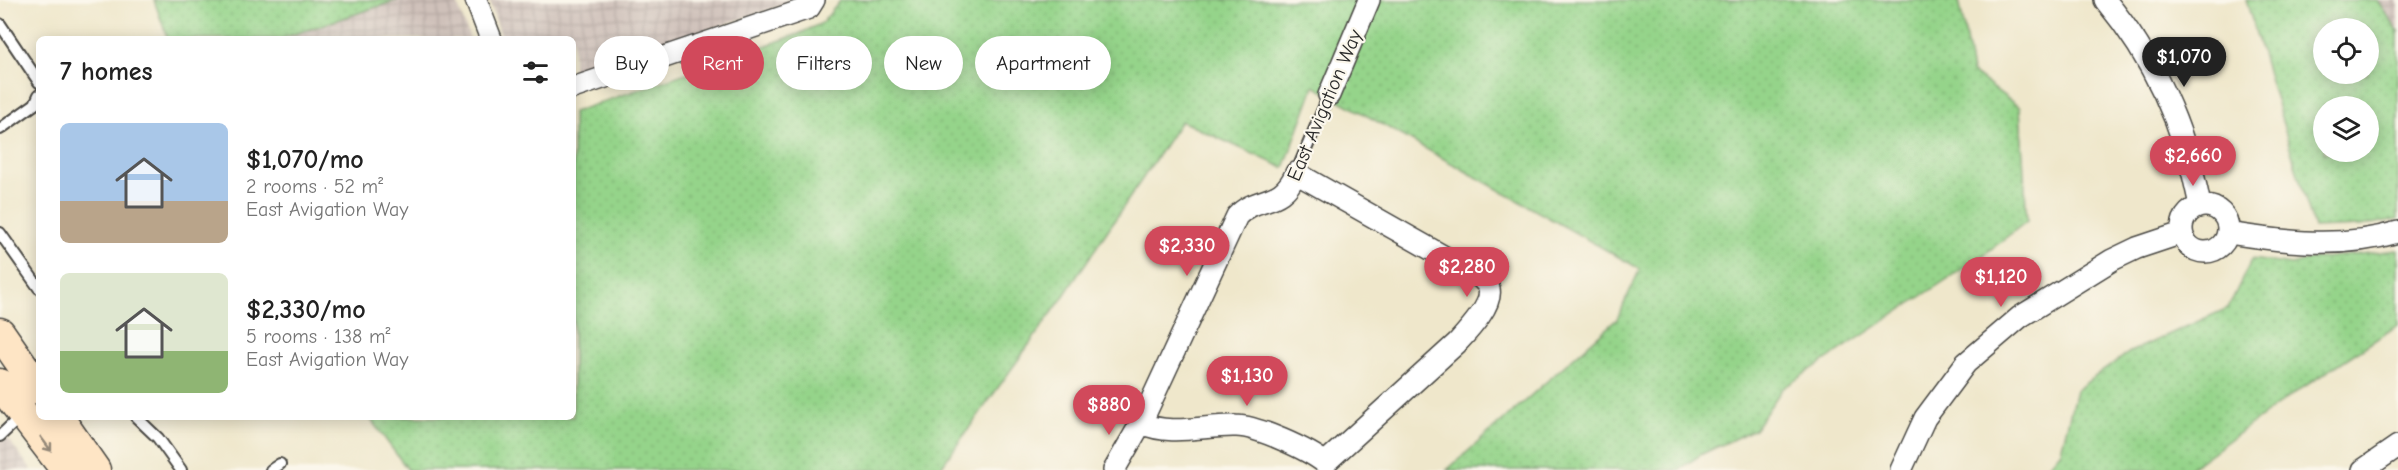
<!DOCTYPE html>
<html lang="en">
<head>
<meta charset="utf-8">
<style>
  body { margin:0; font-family:"Comic Neue",sans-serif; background:#f6f6f6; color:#222; height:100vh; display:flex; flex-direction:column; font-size:22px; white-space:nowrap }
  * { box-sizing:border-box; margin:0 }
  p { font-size:20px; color:#767676 }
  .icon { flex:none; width:33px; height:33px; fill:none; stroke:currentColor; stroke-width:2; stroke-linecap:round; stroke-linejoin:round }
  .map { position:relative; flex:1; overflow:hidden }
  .sheet { position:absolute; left:36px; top:36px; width:540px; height:384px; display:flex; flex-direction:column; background:#fff; border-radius:9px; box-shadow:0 3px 15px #0003 }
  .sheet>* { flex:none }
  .guide { position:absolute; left:594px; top:36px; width:570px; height:54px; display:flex; gap:12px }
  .tools { position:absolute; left:2313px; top:18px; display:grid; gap:12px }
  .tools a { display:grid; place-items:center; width:66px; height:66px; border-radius:50%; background:#fff; box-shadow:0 3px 15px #0003; font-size:30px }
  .price { position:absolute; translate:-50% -51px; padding:0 14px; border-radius:21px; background:#d1495b; color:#fff; font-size:20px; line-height:39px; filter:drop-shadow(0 2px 3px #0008) }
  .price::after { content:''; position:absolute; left:50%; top:36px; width:18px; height:14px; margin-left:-9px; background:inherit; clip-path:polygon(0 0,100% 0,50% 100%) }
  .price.on { background:#222; color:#fff }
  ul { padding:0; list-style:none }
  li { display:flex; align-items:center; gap:18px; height:150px; padding:0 24px }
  li span { display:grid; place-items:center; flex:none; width:168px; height:120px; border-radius:9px; color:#555 }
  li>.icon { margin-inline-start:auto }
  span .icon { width:72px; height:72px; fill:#fffc; stroke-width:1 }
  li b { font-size:26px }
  h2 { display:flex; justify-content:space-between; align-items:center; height:72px; padding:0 24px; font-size:26px }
  .tag { padding:0 21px; border-radius:27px; background:#fff; box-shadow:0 3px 15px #0003; font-size:21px; line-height:54px }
  .tag.on { background:#d1495b; color:#fff }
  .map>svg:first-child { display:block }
  .industrial { fill:url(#industrial-grid) }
  .grass { fill:url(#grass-dots); stroke:#60805a; stroke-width:1.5; fill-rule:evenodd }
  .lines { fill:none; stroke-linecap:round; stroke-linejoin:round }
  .service-casing { stroke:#484743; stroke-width:14 }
  .minor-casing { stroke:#484743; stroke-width:24 }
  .secondary-casing { stroke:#484743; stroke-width:33 }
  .service { stroke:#fff; stroke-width:10 }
  .minor { stroke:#fff; stroke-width:21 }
  .secondary { stroke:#fee5c5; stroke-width:30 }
  .oneway { stroke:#948878 }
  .labels { text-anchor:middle; stroke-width:4.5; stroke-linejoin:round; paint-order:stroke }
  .street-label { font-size:20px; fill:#2b2b2b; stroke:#fbf7ec }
</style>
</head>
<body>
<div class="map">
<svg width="2398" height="470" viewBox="0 0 2398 470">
  <defs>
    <pattern id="industrial-grid" width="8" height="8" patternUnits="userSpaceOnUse" patternTransform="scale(1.5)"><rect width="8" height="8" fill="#cfc1ba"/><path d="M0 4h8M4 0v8" fill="none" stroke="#b2a6a0"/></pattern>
    <pattern id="grass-dots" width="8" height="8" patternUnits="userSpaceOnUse" patternTransform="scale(1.5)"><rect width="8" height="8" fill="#95d48a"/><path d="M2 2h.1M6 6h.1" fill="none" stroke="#81b677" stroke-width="1.8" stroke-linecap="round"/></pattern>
  </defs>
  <rect width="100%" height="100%" fill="#fbf7ec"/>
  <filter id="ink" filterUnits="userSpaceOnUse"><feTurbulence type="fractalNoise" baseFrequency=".0167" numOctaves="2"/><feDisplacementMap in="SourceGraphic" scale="12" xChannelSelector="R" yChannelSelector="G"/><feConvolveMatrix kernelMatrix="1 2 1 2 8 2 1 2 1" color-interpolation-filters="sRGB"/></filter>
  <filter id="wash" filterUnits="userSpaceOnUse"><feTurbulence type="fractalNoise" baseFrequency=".008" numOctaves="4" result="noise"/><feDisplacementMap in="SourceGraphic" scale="24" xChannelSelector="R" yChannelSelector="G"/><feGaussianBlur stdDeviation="1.35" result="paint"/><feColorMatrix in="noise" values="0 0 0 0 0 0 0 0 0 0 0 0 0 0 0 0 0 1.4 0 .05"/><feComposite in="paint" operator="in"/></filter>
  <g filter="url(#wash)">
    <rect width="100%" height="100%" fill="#efe7cb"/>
    <path class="industrial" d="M399,0H456L470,39H280Z
      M489,0H791L786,4L573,75V39H502Z
      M2377,0H2398V31Z
      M0,429L32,470H0Z"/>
    <path class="grass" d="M154,0H398L280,39H168Z
      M841,0H1959L1972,72L2020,108L2027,221L1985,254L1782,389L1755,429L1702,454L1678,470H1447L1617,319L1640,269L1314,86L1284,168L1181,121L1061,300L939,470H408L369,417H573V112L799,34L822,23Z
      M2246,0H2377L2398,31V219L2361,226L2314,228ZM2368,28V74H2324V28ZM2368,106V152H2324V106Z
      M2398,250V325L2284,400L2188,470H2045L2061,451L2076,390L2130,352L2228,308L2252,259L2291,265L2312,259Z"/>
  </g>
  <g filter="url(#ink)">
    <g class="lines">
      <g class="service-casing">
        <path id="service" d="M0,24L39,82
          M0,129L35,104L39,95
          M1296,173L1329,95
          M0,233L39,288
          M136,417L158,438L181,470
          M0,436L21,416
          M271,470L280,464"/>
      </g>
      <g class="minor-casing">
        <path id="minor" d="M476,0L491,39
          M2105,0C2155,60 2185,129 2200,205
          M573,88L809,8L814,0
          M1329,95L1369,0
          M2182 229a23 23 0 1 1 46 0a23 23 0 1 1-46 0Z
          M2228,233C2285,242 2341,249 2398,232
          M1114,470L1141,423L1237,216C1258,194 1281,208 1296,173L1480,277C1484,281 1488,284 1489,289C1493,305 1467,332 1457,343L1325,463C1309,450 1257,426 1236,426C1204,425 1172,437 1141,423
          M1901,470L1925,418L1966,363L2020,317L2112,260L2137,248L2182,233
          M2363,470L2398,446"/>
      </g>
      <g class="secondary-casing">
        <path id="secondary" d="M0,333L39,389
          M0,384L66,470
          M58,417L95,470"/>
      </g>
      <use href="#service" class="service"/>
      <use href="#minor" class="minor"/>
      <use href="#secondary" class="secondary"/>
    </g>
    <defs><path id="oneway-shaft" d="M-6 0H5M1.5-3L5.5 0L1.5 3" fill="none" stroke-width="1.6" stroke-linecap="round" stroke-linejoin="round" transform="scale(1.5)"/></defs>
    <use class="oneway" href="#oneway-shaft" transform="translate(46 444) rotate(53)"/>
  </g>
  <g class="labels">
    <g class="street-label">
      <text transform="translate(1324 105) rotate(-67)" y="7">East Avigation Way</text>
    </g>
  </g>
</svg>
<div class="tools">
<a><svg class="icon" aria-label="locate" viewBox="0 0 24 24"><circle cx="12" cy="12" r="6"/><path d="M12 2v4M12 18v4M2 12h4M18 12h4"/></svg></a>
<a><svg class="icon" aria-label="layers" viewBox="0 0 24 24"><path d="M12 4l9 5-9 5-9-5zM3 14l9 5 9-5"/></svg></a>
</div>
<b class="price on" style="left:2184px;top:88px">$1,070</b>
<b class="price" style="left:2193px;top:187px">$2,660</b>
<b class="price" style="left:1187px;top:277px">$2,330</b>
<b class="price" style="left:1467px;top:298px">$2,280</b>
<b class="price" style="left:2001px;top:308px">$1,120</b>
<b class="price" style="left:1247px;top:407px">$1,130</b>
<b class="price" style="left:1109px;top:436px">$880</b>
<div class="guide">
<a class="tag">Buy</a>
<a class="tag on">Rent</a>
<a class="tag">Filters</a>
<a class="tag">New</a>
<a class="tag">Apartment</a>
</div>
<section class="sheet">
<h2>7 homes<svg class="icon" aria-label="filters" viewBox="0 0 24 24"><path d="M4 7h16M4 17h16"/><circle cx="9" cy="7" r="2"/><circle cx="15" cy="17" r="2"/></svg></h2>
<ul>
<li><span style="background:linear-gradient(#a9c7e8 65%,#b9a48a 0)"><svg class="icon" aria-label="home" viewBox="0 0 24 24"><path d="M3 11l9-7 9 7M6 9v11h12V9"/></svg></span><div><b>$1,070/mo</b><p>2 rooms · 52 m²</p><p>East Avigation Way</p></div></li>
<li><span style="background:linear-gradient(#dfe7d0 65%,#8fb573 0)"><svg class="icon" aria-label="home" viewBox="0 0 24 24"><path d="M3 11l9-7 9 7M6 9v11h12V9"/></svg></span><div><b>$2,330/mo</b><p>5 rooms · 138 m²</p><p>East Avigation Way</p></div></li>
</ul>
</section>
</div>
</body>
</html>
